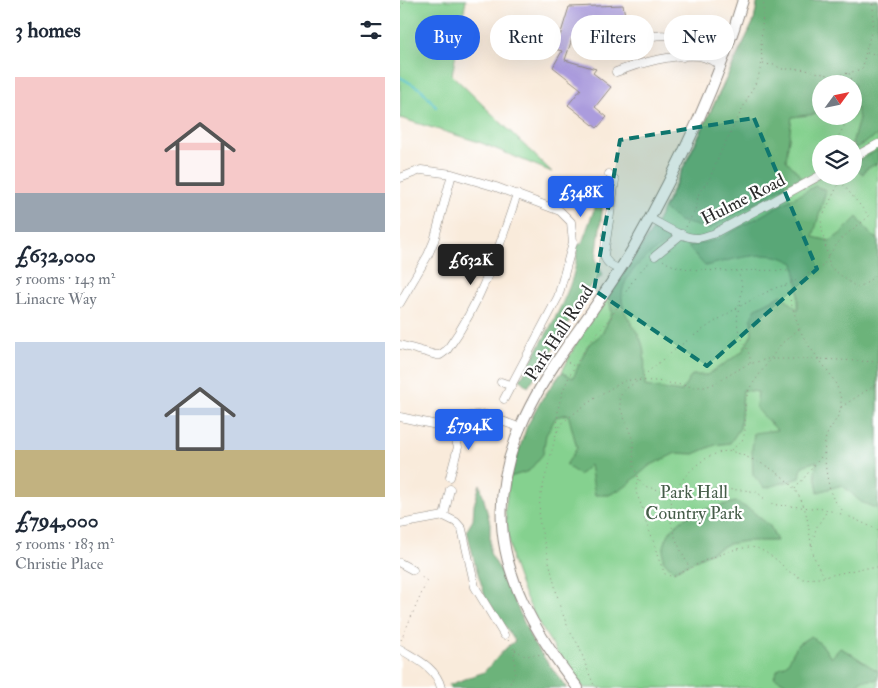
<!DOCTYPE html>
<html lang="en">
<head>
<meta charset="utf-8">
<style>
  body { margin:0; font-family:"IM FELL Double Pica",serif; background:#f2f2f3; color:#1f2937; height:100vh; display:flex; flex-direction:column; font-size:19px; white-space:nowrap }
  * { box-sizing:border-box; margin:0 }
  p { font-size:16px; color:#747a83 }
  .icon { flex:none; width:28px; height:28px; fill:none; stroke:currentColor; stroke-width:2; stroke-linecap:round; stroke-linejoin:round }
  .map { position:relative; flex:1; overflow:hidden }
  .details { display:flex; flex-direction:column; background:#fff; width:400px }
  .details>* { flex:none }
  .hud { position:absolute; left:15px; top:15px; width:388px; height:45px; display:flex; gap:10px }
  .needle { width:32px; rotate:57deg }
  .fabs { position:absolute; left:412px; top:75px; display:grid; gap:10px }
  .fabs a { display:grid; place-items:center; width:50px; height:50px; border-radius:50%; background:#fff; box-shadow:0 5px 20px #0002; font-size:25px }
  .price { position:absolute; translate:-50% -42px; padding:0 11px; border-radius:5px; background:#2563eb; color:#fff; font-size:16px; line-height:32px; filter:drop-shadow(0 1px 2px #0008) }
  .price::after { content:''; position:absolute; left:50%; top:30px; width:15px; height:11px; margin-left:-8px; background:inherit; clip-path:polygon(0 0,100% 0,50% 100%) }
  .price.on { background:#222; color:#fff }
  ul { padding:0; list-style:none }
  li { display:grid; align-content:center; gap:10px; height:265px; padding:0 15px }
  li span { display:grid; place-items:center; height:155px; border-radius:0px; color:#555 }
  li>.icon { margin-inline-start:auto }
  span .icon { width:90px; height:90px; fill:#fffc; stroke-width:1 }
  li b { font-size:21px }
  h2 { display:flex; justify-content:space-between; align-items:center; height:60px; padding:0 15px; font-size:21px }
  .tag { padding:0 18px; border-radius:22px; background:#fff; box-shadow:0 5px 20px #0002; font-size:18px; line-height:45px }
  .tag.on { background:#2563eb; color:#fff }
  main { display:flex; flex:1; min-height:0 }
  .map>svg:first-child { display:block }
  .green { fill:#85d18f; stroke:#587e5d; fill-rule:evenodd }
  .forest { fill:#6cb37a; stroke:#4c6f52 }
  .lines { fill:none; stroke-linecap:round; stroke-linejoin:round }
  .stream { stroke:#54c2c8; stroke-width:2.5 }
  .building { fill:#ab9cdd }
  .minor-casing { stroke:#928b83; stroke-width:9 }
  .major-casing { stroke:#928b83; stroke-width:12 }
  .path { stroke:#928b83; stroke-width:1; stroke-dasharray:1 4; stroke-linecap:butt }
  .minor { stroke:#fff; stroke-width:8 }
  .major { stroke:#fff; stroke-width:10 }
  .marked { fill:#0f766e; fill-opacity:0.2; stroke:#0f766e; stroke-width:4; stroke-dasharray:10 6; stroke-linejoin:round }
  .labels { text-anchor:middle; stroke-width:4.5; stroke-linejoin:round; paint-order:stroke }
  .street-label { font-size:18px; fill:#2b2b2b; stroke:#fff }
  .park-label { font-size:18px; fill:#465d49; stroke:#fff }
</style>
</head>
<body>
<main>
<section class="details">
<h2>3 homes<svg class="icon" aria-label="filters" viewBox="0 0 24 24"><path d="M4 7h16M4 17h16"/><circle cx="9" cy="7" r="2"/><circle cx="15" cy="17" r="2"/></svg></h2>
<ul>
<li><span style="background:linear-gradient(#f6c9c9 75%,#9aa5b1 0)"><svg class="icon" aria-label="home" viewBox="0 0 24 24"><path d="M3 11l9-7 9 7M6 9v11h12V9"/></svg></span><div><b>£632,000</b><p>5 rooms · 143 m²</p><p>Linacre Way</p></div></li>
<li><span style="background:linear-gradient(#c9d6e8 70%,#c2b280 0)"><svg class="icon" aria-label="home" viewBox="0 0 24 24"><path d="M3 11l9-7 9 7M6 9v11h12V9"/></svg></span><div><b>£794,000</b><p>5 rooms · 183 m²</p><p>Christie Place</p></div></li>
</ul>
</section>
<div class="map">
<svg width="478" height="688" viewBox="0 0 478 688">
  <rect width="100%" height="100%" fill="#fff"/>
  <filter id="ink" filterUnits="userSpaceOnUse"><feTurbulence type="fractalNoise" baseFrequency=".02" numOctaves="2"/><feDisplacementMap in="SourceGraphic" scale="10" xChannelSelector="R" yChannelSelector="G"/><feConvolveMatrix kernelMatrix="1 2 1 2 8 2 1 2 1" color-interpolation-filters="sRGB"/></filter>
  <filter id="wash" filterUnits="userSpaceOnUse"><feTurbulence type="fractalNoise" baseFrequency=".0096" numOctaves="4" result="noise"/><feDisplacementMap in="SourceGraphic" scale="20" xChannelSelector="R" yChannelSelector="G"/><feGaussianBlur stdDeviation="1.12" result="paint"/><feColorMatrix in="noise" values="0 0 0 0 0 0 0 0 0 0 0 0 0 0 0 0 0 1.4 0 .05"/><feComposite in="paint" operator="in"/></filter>
  <g filter="url(#wash)">
    <rect width="100%" height="100%" fill="#f9ebdb"/>
    <path class="green" d="M0,0H66L52,75L152,172L79,142L0,118Z
      M358,0H478V688H184L163,662L136,619L122,589L112,561L105,511L108,486L114,462L142,399L162,372L178,339L254,228L354,21ZM421,84H454V116H421ZM421,144H454V176H421Z"/>
    <path class="forest" d="M358,0H478V48L475,59L478,60V135L454,149V144H452L459,118L455,104L454,105V84H421V116L417,114L392,117L386,160L402,177L309,229L279,221L264,209L354,21Z
      M478,150V163L466,169L463,174L456,169L455,162Z
      M415,186L426,190L413,237L430,241L440,234L457,217L471,235L478,239V509L461,502L442,485L418,492L415,473L417,461L402,466L400,478L365,488L353,475L352,449L354,433L377,430L356,408L358,392L343,390L340,428L330,443L315,445L294,454L276,453L249,466L225,487L209,495H195L190,465L179,475L166,465L177,448L168,414L156,417L146,435L143,454L129,471L110,477L127,426L142,399L162,372L173,378L188,345L202,334L212,313L208,296L254,228L272,239C249,254 213,277 224,309C228,321 238,331 242,343C246,356 244,373 245,386L281,392L292,375H307L342,352L352,334L351,318L356,308L382,295L398,310V287L394,263C390,261 384,258 380,257C358,251 327,261 305,266L288,247L319,239Z
      M199,196L203,204L196,260L203,275L188,289L177,305L163,334L128,387L120,380C137,348 183,281 176,246L182,243Z
      M80,484L90,523V553L104,577L133,643L167,688H50L49,685L84,672L107,647L115,641L85,596L75,564L67,530L73,520L74,505Z
      M336,502L352,511L370,526L377,541H346L328,544L273,571L263,560C262,516 301,510 336,502Z
      M411,636L423,646L431,658L440,648C454,654 465,664 478,671V678L475,680H462L455,686L456,688H385V683L374,677L378,669L387,664L398,644Z"/>
    <g class="lines">
      <path class="stream" d="M0,77L22,90L36,107"/>
    </g>
    <g id="blocks">
      <path class="building" d="M223,5L233,55L218,59L216,50L220,49L217,37L172,39L165,60L196,69L193,73L211,87L195,107L207,117L197,128L168,105L181,89L153,67L162,51L144,46L149,33L160,36L169,7Z"/>
    </g>
  </g>
  <g filter="url(#ink)">
    <use href="#blocks" fill-opacity="0" stroke="#928b83" stroke-width="1"/>
    <g class="lines">
      <g class="minor-casing">
        <path id="minor" d="M238,38C261,36 280,27 283,57
          M216,72C239,63 273,54 299,56C306,57 314,62 321,64
          M454,157L478,144
          M209,174L215,180L204,255C206,263 212,267 220,269
          M0,178L21,170L52,174L96,187L160,211L171,222L173,242L158,297L104,399
          M249,218C263,225 281,238 297,238C302,238 308,235 313,234L421,175
          M255,256L282,234
          M0,303L28,255L34,241L52,174
          M0,345L36,355H40L47,350C81,303 99,249 117,194
          M101,382L112,386
          M0,417L46,427L70,416L83,414L121,428
          M50,477L58,447L51,426
          M44,516L50,489
          M0,524L44,516L56,522L62,529L75,587L104,635
          M0,563L13,570
          M0,649C16,659 37,668 41,688"/>
      </g>
      <g class="major-casing">
        <path id="major" d="M178,688C82,566 75,478 165,349C188,316 212,284 232,250C277,171 317,87 343,0"/>
      </g>
      <path class="path" d="M0,8L6,0
        M467,53L478,54
        M363,64L374,65L382,69H401L433,76L449,73
        M452,84L449,73L461,69L463,67C466,42 477,27 472,0
        M454,89L457,104L454,110
        M434,144L450,116
        M440,181L469,216C462,223 455,227 447,234C438,241 428,256 423,266C412,271 403,277 393,282C386,286 378,286 371,290C324,313 278,344 239,380L224,390L219,398L221,410L233,440L234,467L238,478L244,486L266,492L298,489L344,490L357,492L368,502L377,505L424,509L448,516L478,530
        M440,181L421,219L422,230L430,267L456,287C466,286 472,278 478,271
        M286,227L295,210L299,192L309,180L323,147L358,78L362,62L361,41L364,0
        M263,260C281,277 360,268 387,271
        M337,271C349,292 334,307 338,328C340,341 352,351 350,364
        M385,286C392,302 395,320 403,336C414,358 442,379 441,406C440,418 430,426 426,437C422,449 427,486 433,498C437,504 442,511 448,515
        M168,362L175,367
        M441,407L478,383
        M157,432C158,423 157,414 159,405C163,383 181,354 195,336C199,330 205,325 210,319C223,299 231,277 250,262
        M331,450L342,441L345,432V402L349,389L381,344L399,329
        M238,479L236,486V492L243,510L245,520L254,543L258,558L265,574L273,577L308,559L333,550L349,547L357,548L365,552L377,560L388,571L402,579L419,578L463,568H478
        M395,489L425,452
        M274,491C284,477 296,462 313,455C327,448 336,452 349,458C371,467 390,478 401,500C413,523 406,556 425,576
        M270,492C273,503 270,511 271,521C273,537 282,552 289,567
        M412,546L416,528L427,511
        M1,640L27,581L20,576
        M108,640L114,649L115,673L108,688
        M115,650L125,656L144,654
        M197,688L193,683L186,666L179,646L169,630L160,607L139,520L140,498L156,434L161,424L181,408L201,394L226,380L256,381L294,387H305L316,383L346,365L367,359H419L478,362"/>
      <use href="#minor" class="minor"/>
      <use href="#major" class="major"/>
    </g>
  </g>
  <path class="marked" d="M354,118L417,269L307,366L194,290L220,140Z"/>
  <g class="labels">
    <g class="street-label">
      <text transform="translate(343 199) rotate(-27)" y="6">Hulme Road</text>
      <text transform="translate(159 333) rotate(-57)" y="6">Park Hall Road</text>
    </g>
    <g class="park-label">
      <text x="294" y="498">Park Hall<tspan x="294" dy="21">Country Park</tspan></text>
    </g>
  </g>
</svg>
<div class="fabs">
<a><svg class="needle" viewBox="-14 -14 28 28"><path d="M0-13l5 13h-10z" fill="#e53935"/><path d="M0 13l5-13h-10z" fill="#747a83"/></svg></a>
<a><svg class="icon" aria-label="layers" viewBox="0 0 24 24"><path d="M12 4l9 5-9 5-9-5zM3 14l9 5 9-5"/></svg></a>
</div>
<b class="price" style="left:181px;top:218px">£348K</b>
<b class="price on" style="left:71px;top:286px">£632K</b>
<b class="price" style="left:69px;top:451px">£794K</b>
<div class="hud">
<a class="tag on">Buy</a>
<a class="tag">Rent</a>
<a class="tag">Filters</a>
<a class="tag">New</a>
</div>
</div>
</main>
</body>
</html>
